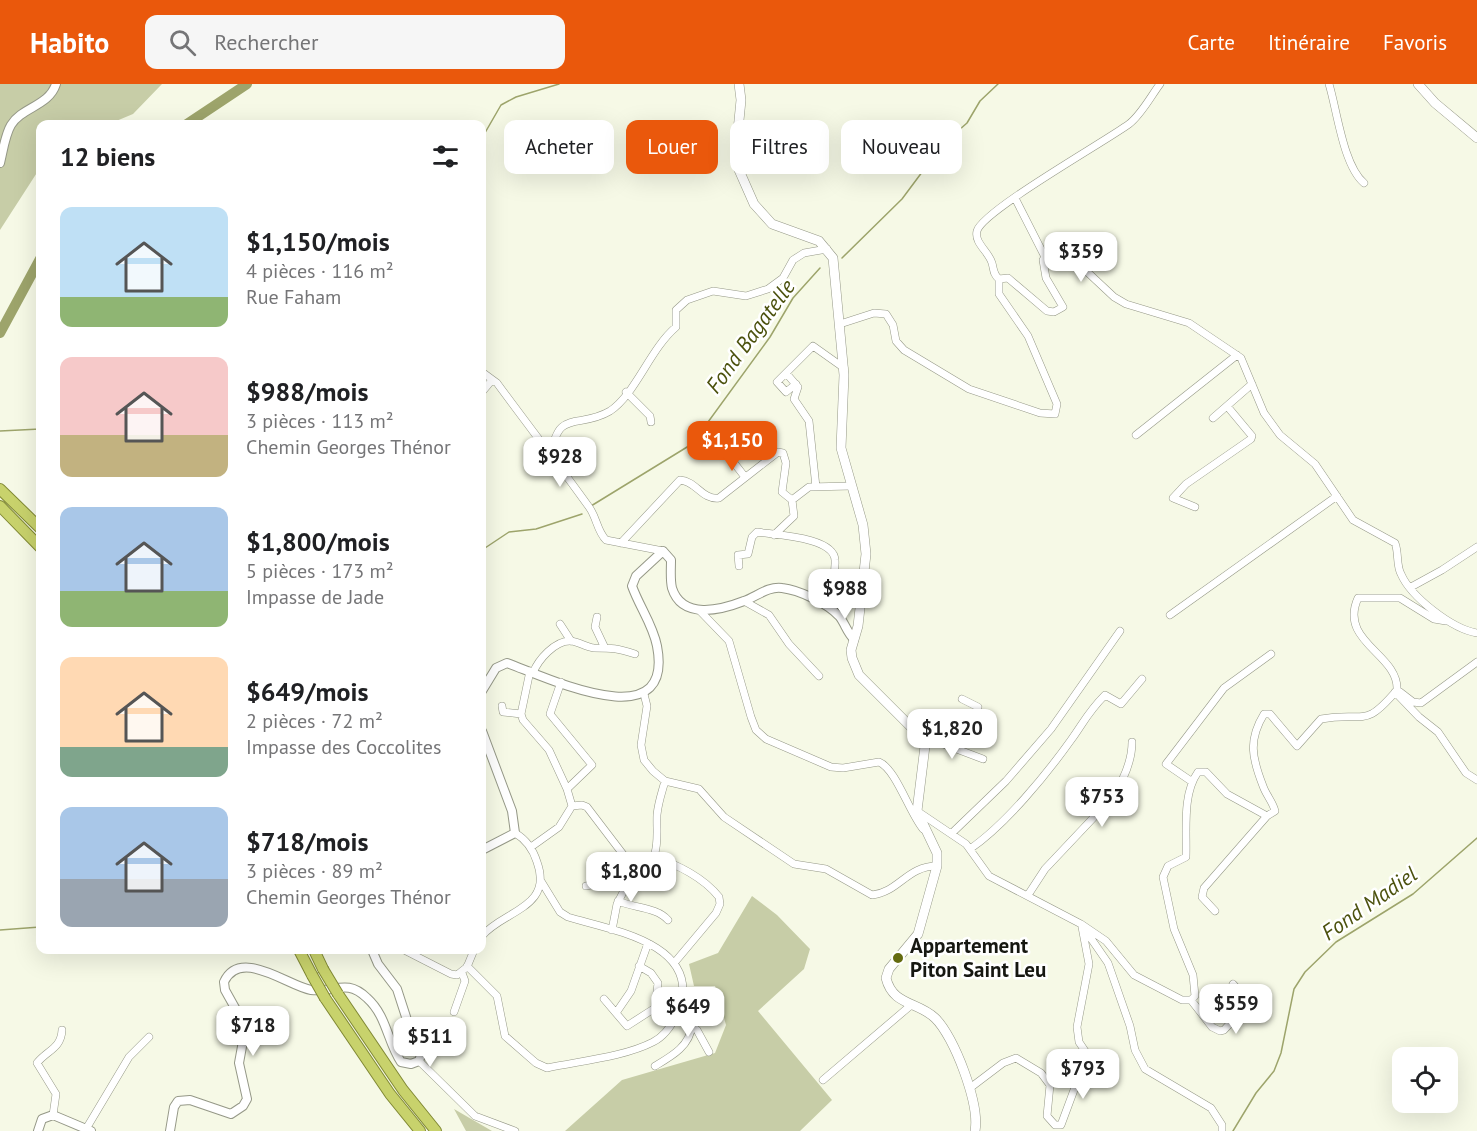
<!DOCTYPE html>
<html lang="fr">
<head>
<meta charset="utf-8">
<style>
  body { margin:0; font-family:"PT Sans",sans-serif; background:#f6f6f6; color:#202124; height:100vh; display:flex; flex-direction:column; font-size:22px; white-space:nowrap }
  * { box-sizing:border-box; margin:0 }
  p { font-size:20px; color:#757577 }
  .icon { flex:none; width:33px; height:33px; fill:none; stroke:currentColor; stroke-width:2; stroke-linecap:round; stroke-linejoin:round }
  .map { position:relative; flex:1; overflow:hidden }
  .drawer { position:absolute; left:36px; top:36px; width:450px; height:834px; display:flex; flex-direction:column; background:#fff; border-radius:12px; box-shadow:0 6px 24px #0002 }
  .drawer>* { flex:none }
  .hud { position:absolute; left:504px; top:36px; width:570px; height:54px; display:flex; gap:12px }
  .buttons { position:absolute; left:1392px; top:963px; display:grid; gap:12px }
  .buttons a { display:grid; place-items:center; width:66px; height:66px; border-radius:12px; background:#fff; box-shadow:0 6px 24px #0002; font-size:30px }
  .price { position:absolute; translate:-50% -51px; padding:0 14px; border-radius:12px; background:#fff; color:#222; font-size:20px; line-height:39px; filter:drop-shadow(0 2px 3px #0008) }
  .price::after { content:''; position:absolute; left:50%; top:36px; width:18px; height:14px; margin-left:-9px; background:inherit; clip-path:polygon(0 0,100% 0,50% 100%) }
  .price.current { background:#ea580c; color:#fff }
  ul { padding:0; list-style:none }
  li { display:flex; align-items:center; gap:18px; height:150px; padding:0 24px }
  li span { display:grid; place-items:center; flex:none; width:168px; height:120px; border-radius:12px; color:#555 }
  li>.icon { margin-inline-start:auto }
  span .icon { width:72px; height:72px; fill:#fffc; stroke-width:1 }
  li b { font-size:26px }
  h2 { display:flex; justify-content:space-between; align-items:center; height:72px; padding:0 24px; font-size:26px }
  .chip { padding:0 21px; border-radius:12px; background:#fff; box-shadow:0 6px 24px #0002; font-size:21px; line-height:54px }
  .chip.current { background:#ea580c; color:#fff }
  header { display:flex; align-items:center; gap:36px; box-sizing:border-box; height:84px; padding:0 30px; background:#ea580c; color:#fff }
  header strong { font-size:28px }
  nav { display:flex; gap:33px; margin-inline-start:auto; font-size:21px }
  .search { width:420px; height:54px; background:#f6f6f6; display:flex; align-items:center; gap:15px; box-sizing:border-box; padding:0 21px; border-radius:12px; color:#757577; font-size:22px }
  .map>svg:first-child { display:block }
  .green { fill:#c7cda7 }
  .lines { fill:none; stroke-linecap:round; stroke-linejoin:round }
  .stream { stroke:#9da46b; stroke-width:1.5 }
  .river { stroke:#9da46b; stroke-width:10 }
  .minor-casing { stroke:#959887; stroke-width:8 }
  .tertiary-casing { stroke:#959887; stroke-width:10 }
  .secondary-casing { stroke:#959887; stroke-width:10 }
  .trunk-casing { stroke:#818935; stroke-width:12 }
  .minor { stroke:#fff; stroke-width:7 }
  .tertiary { stroke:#fff; stroke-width:8 }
  .secondary { stroke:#fff; stroke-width:9 }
  .trunk { stroke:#c8d26c; stroke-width:10 }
  .trunk-bridge-casing { stroke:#818935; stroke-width:12; stroke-linecap:butt }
  .trunk-bridge { stroke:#c8d26c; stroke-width:10 }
  .poi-dot { fill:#646b0f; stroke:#fff; stroke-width:2 }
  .labels { text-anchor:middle; stroke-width:5; stroke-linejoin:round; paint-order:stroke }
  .poi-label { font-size:21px; font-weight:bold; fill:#161711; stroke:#fff; text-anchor:start }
  .water-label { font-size:22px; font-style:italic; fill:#4c520e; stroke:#fff }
</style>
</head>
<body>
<header>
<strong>Habito</strong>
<div class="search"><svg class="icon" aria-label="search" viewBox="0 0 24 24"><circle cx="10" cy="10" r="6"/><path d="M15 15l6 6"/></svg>Rechercher</div>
<nav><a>Carte</a><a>Itinéraire</a><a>Favoris</a></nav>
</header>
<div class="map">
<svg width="1477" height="1047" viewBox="0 0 1477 1047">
  <rect width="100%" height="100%" fill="#f6f9e6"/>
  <path class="green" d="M0,0H162L133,30L109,40H40V84L0,146Z
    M752,812L777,831L810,865L804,885L758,927L832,1016L800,1047H565L622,996L715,969L726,941L715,902H694L689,880L718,869Z
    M454,1025L492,1047H466Z"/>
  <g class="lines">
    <path class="stream" d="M482,54L501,21L516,13L559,0
      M842,174L902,115L943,60L967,39L980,17L998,0
      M0,347L40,345
      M591,422L692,360L770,253L793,214L820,184
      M482,466L509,448L536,445L582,430
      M0,846L40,843
      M1233,1047L1256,1009L1274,987L1281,969L1294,905L1305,888L1336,858L1413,810L1477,754"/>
    <path class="river" d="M187,40L247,0
      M0,249L40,175"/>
    <g class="minor-casing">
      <path id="minor" d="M1329,0C1337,26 1343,81 1364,99
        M1015,114L1045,173
        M999,195C993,190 994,186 992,179C989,168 974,159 977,147C982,127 1106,57 1129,40C1141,31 1151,12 1160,0
        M840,240L874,229L886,230L893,241L896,257L904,266L969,305L1040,329L1055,330L1057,320L1028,252L999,210V195L1008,194L1047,227L1054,228L1063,223L1046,194L1043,176L1048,169L1083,184L1114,213L1126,220L1189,239L1241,274L1264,329L1280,351L1315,380L1353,436L1395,459C1399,469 1396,481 1401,490C1411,513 1452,545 1477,549
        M482,288L497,299C527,340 559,381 589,423C597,434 597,447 606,456L663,467
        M786,289L777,298L786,308L796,300
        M482,308L492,296
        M626,308L650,332L651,338
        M1213,334L1252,300
        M710,348L745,393
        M1136,351L1237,271
        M551,372C558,323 578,346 610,327C635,311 650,265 676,243V226L687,216L713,207L746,212L768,205L783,194L793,176L804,169L827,165
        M816,403L809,337L794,315L798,303L786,289L813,262L844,284
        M1195,423L1173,414L1186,400L1251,355L1252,352L1227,322
        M774,451L794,432L792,416
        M621,459L680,396C696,397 702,416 719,414L778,368L783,369L786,379L782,408L792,416L809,403L851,402
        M739,482L738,471L748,470L752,453L757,448C776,451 834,453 835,476C836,491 830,508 826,522
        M1411,503L1442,486L1477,463
        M744,517L769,531L789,560L819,592
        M700,527L729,557L751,633L756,646L766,655L831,683L843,684L879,678C896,685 909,728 923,745
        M1170,531L1337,412
        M597,533L595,543L604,562
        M560,540L571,557
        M530,587L521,630L523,636L549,666L567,705L572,722L559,743L531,763
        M533,589C538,576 555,556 571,557C579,558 586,563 594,564C612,564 617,564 635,570
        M561,598L550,630L592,681L567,705
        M1395,608L1419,633L1438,648L1466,689L1477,696
        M1400,608L1413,618L1421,619L1477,578
        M644,610L647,622L641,661L644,676L653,687L665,697L699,705L724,733L794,780L826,785L872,811C899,808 907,782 937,782
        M502,622L503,628L521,630
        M922,656L930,655L983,675
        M958,665L978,623L962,615
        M1191,697L1166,680L1224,604L1271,570
        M572,722L582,721L587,723L632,782
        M917,727L966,760L989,792L1081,840L1108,879L1130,942L1135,966L1145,985L1211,1024L1222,1041V1047
        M952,749L1006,697L1051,645L1120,547
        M970,765C1006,740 1046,691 1071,656C1084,638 1088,628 1105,611L1121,620L1142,595
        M655,774C677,780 704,794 719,813L720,820L716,829L675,878
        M634,787C663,779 656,754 657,731C658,719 662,708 665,697
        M586,802L607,798L622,782H632L633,785
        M1028,811L1045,785L1112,714C1123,697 1132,678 1132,658
        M618,817C633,824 657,823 668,836
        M1215,827L1202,813L1204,804L1267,732
        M1081,840L1106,857L1134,891L1182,916H1191L1195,912L1193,891L1174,845L1163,793L1168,782L1186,773C1187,747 1182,710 1198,688H1206L1227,710L1267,732L1275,727C1273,718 1266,711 1263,702C1252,674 1248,656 1264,630H1270L1297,662L1321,635C1366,627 1363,646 1397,606C1399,570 1338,558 1358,514H1400L1434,535L1446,537
        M612,846L617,820L634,787
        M482,852C502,827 554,824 537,778C533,765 527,756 515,749
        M404,866L451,890L457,891L467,883L474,866
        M467,882L497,912L505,952L536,979L547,984C579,977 624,973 653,958C667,951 675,936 680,923C700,859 611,846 568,833L560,828L541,797
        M604,915L627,942L655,924L658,899L651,889L639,882
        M1191,916L1212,943L1220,947L1224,946L1247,921L1244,912L1233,900
        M454,928L465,897L462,889
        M616,929L631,907L648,859
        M677,930L697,946L709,968
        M419,977L475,1032L515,1047
        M655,982C672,972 690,962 692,941
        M823,996L910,922
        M970,1004L1003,979L1016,974L1041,989L1050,1001L1047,1032L1055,1041H1061L1074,1006L1088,986L1089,973L1079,958L1077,943L1089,880L1082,843
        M53,1031L56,1010L37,979C47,966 61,965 62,946
        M86,1045L129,973L149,953"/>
    </g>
    <g class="tertiary-casing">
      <path id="tertiary" d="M0,79C3,67 5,51 11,41C22,23 49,22 56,0
        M482,607L496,584L507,579C546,593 675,656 657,562C653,541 639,522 632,502L636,492L663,467L671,476C671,485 670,496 672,504C682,536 721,526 744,517C756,513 768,502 782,504C799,506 827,519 839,532C845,539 847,549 854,555
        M482,647L512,727L515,749L482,766
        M38,1047L42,1035L53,1031L91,1047
        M170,1047L174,1023L178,1017L190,1016L231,1030L243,1022L247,1015L239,979L245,946L244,940L225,906L224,898C240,863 288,902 311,906C335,909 346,894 367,914C387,932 387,957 401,978L411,980L419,977L423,965L408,939L397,905L378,880L372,866"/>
    </g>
    <g class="secondary-casing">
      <path id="secondary" d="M739,0L741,16L735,77L754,120L772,140L819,157L833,174L844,291L841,364L863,441L866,470L858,542L851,566L852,574L859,591L916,648L925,662L917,727L937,769V782L918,850L889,885L886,894C893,922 917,917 935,934C954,952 980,1020 975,1047
        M1418,0L1435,19L1477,54"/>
    </g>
    <g class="trunk-casing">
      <path id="trunk" d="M0,405L40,444
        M0,422L40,463
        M299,866L312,891
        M314,866L323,885
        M338,910L403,1006L436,1047
        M325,914L390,1010L420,1047"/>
    </g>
    <use href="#minor" class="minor"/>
    <use href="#tertiary" class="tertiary"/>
    <use href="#secondary" class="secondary"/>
    <use href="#trunk" class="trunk"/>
    <g class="trunk-bridge-casing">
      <path id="trunk-bridge" d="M323,885L338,910
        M312,891L325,914"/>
    </g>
    <use href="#trunk-bridge" class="trunk-bridge"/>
  </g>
  <circle class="poi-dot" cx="898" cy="874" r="6"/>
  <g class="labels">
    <g class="poi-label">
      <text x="910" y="869">Appartement<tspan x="910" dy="24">Piton Saint Leu</tspan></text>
    </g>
    <g class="water-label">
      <text transform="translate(750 252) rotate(-54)" y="8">Fond Bagatelle</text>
      <text transform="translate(1369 819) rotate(-35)" y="8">Fond Madiel</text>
    </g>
  </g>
</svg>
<div class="buttons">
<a><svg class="icon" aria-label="locate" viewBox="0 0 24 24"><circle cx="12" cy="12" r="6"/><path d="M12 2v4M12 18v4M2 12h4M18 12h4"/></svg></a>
</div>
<b class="price" style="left:1081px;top:199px">$359</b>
<b class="price current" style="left:732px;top:388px">$1,150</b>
<b class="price" style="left:560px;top:404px">$928</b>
<b class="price" style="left:845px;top:536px">$988</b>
<b class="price" style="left:952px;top:676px">$1,820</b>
<b class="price" style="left:1102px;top:744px">$753</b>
<b class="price" style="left:631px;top:819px">$1,800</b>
<b class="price" style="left:1236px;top:951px">$559</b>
<b class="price" style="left:688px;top:954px">$649</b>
<b class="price" style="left:253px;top:973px">$718</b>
<b class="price" style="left:430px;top:984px">$511</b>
<b class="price" style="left:1083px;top:1016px">$793</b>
<div class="hud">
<a class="chip">Acheter</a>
<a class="chip current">Louer</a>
<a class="chip">Filtres</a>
<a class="chip">Nouveau</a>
</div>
<section class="drawer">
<h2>12 biens<svg class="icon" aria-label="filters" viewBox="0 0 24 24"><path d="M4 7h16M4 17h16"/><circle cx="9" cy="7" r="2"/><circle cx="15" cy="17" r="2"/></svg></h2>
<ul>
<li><span style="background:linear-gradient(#bfe0f5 75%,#8fb573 0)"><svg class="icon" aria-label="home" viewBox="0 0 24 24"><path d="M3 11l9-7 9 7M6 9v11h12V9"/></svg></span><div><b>$1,150/mois</b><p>4 pièces · 116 m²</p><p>Rue Faham</p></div></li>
<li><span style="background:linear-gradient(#f6c9c9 65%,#c2b280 0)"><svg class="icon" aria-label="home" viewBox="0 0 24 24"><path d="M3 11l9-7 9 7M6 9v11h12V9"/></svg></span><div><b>$988/mois</b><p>3 pièces · 113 m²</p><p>Chemin Georges Thénor</p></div></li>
<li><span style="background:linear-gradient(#a9c7e8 70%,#8fb573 0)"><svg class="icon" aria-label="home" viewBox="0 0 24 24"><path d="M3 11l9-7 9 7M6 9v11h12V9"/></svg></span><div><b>$1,800/mois</b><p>5 pièces · 173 m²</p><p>Impasse de Jade</p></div></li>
<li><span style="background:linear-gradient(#ffd9b3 75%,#7fa58c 0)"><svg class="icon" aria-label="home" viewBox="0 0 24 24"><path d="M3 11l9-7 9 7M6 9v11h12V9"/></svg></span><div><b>$649/mois</b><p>2 pièces · 72 m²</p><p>Impasse des Coccolites</p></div></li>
<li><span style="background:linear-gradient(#a9c7e8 60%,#9aa5b1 0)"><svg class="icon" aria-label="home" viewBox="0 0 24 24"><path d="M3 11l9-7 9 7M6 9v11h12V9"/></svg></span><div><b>$718/mois</b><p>3 pièces · 89 m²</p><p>Chemin Georges Thénor</p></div></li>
</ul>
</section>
</div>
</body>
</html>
